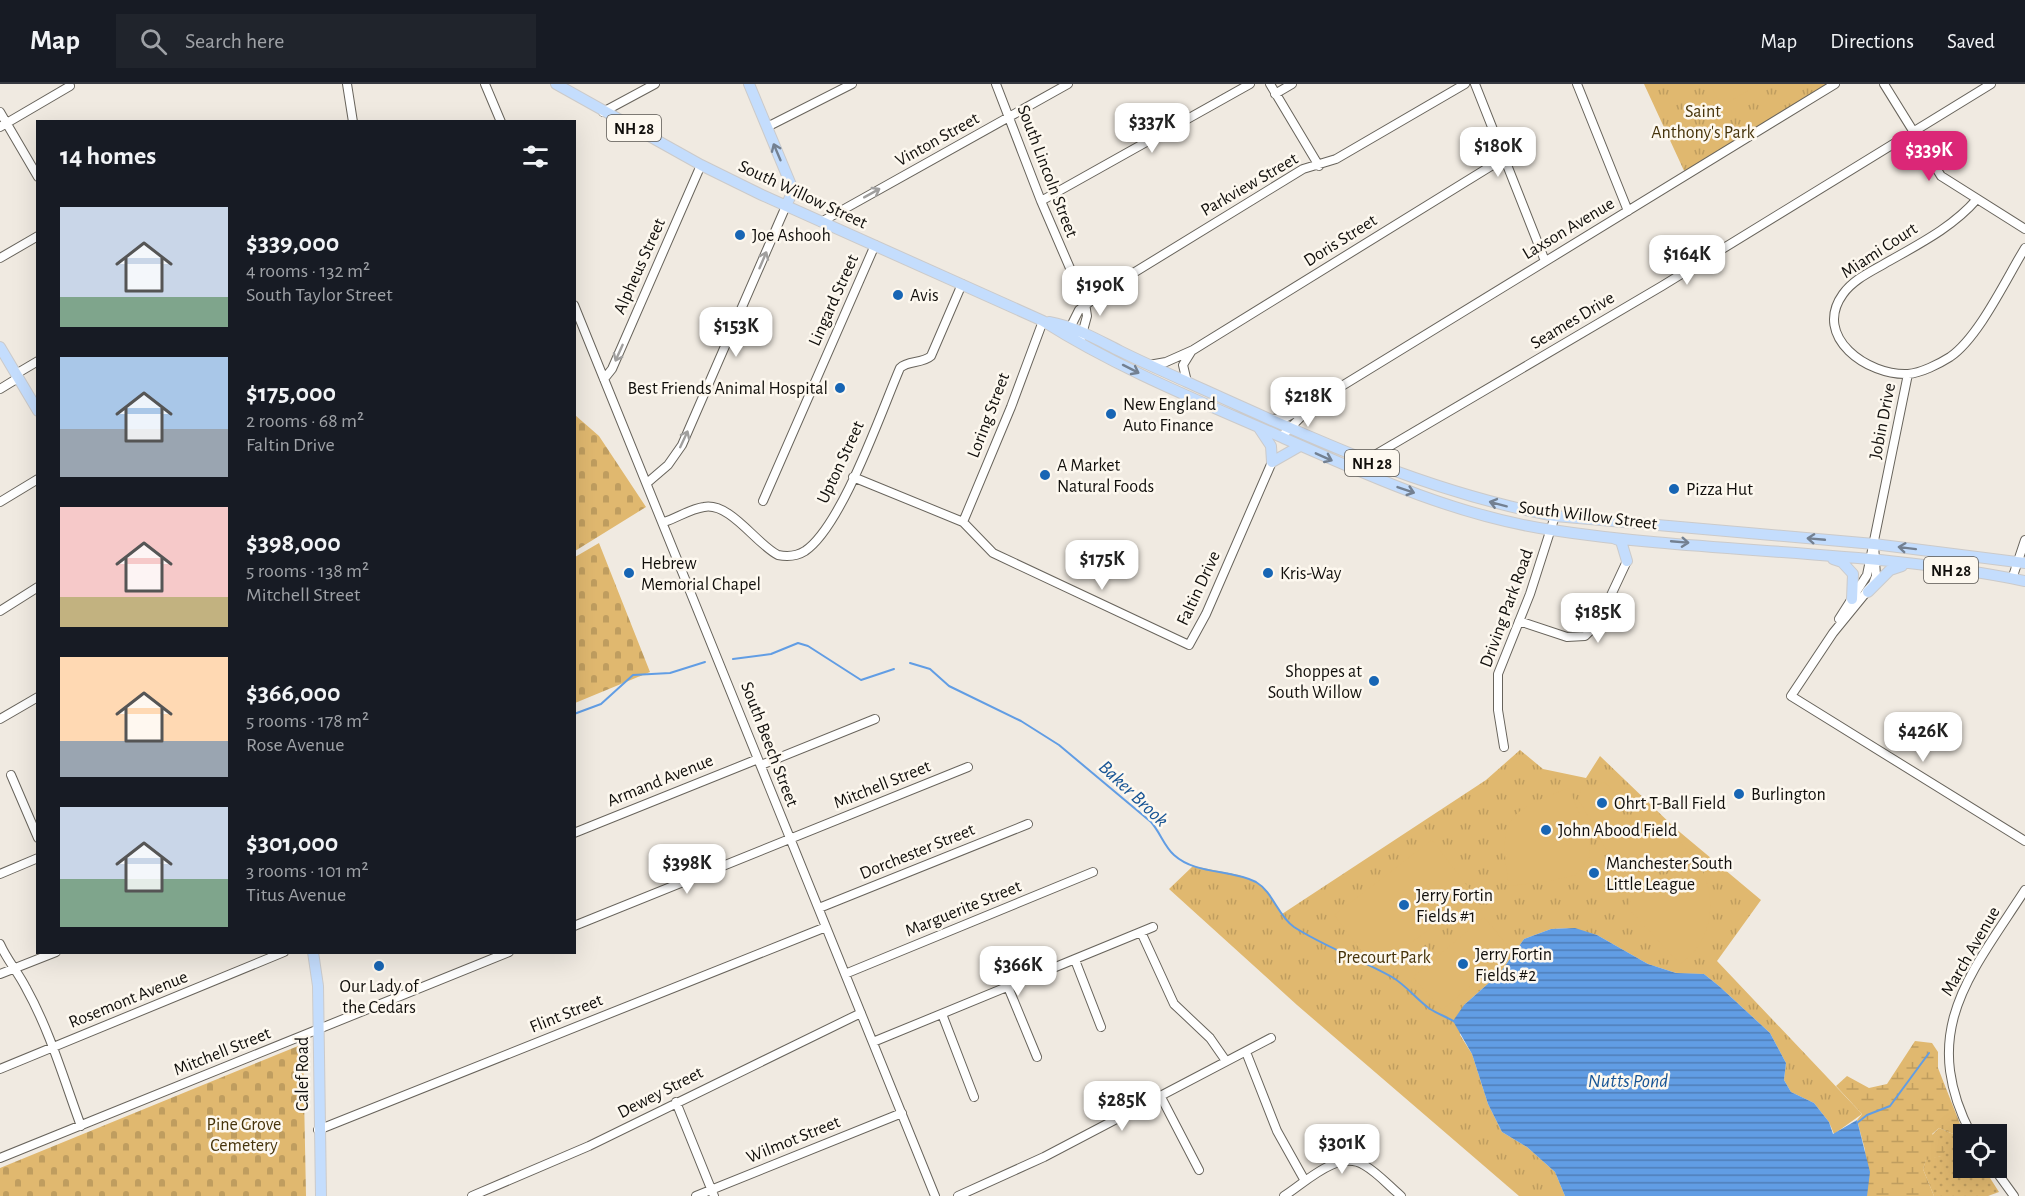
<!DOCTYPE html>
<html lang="en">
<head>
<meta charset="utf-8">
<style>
  body { margin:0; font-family:"Alegreya Sans",sans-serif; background:#20242c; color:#f1f3f6; height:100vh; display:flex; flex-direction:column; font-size:22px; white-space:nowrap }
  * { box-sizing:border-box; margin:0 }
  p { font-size:20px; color:#9ea1a6 }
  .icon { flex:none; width:33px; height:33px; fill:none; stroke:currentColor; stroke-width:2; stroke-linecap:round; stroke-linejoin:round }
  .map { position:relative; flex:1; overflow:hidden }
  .panel { position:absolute; left:36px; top:36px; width:540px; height:834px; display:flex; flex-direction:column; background:#171b24; border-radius:0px; box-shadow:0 6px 24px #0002 }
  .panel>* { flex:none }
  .controls { position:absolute; left:1953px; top:1040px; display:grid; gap:12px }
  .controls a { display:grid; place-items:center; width:54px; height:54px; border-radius:0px; background:#171b24; box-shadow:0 6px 24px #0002; font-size:30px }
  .price { position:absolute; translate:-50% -51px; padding:0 14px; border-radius:12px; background:#fff; color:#222; font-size:20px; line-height:39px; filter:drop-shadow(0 2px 3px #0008) }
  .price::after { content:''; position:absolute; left:50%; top:36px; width:18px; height:14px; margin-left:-9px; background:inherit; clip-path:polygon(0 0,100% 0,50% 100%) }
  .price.current { background:#db2777; color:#fff }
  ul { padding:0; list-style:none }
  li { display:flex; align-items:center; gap:18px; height:150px; padding:0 24px }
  li span { display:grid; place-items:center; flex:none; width:168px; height:120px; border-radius:0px; color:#555 }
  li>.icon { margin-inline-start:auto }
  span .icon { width:72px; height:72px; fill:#fffc; stroke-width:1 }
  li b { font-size:26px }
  h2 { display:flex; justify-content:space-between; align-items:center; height:72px; padding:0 24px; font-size:26px }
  header { display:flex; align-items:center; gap:36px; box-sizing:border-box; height:84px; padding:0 30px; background:#171b24; border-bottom:2px solid #363941 }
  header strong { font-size:28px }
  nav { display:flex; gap:33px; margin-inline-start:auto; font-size:21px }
  .search { width:420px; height:54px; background:#20242c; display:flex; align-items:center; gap:15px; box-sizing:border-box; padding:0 21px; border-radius:0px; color:#9ea1a6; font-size:22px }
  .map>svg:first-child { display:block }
  .grass { fill:url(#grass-dots) }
  .wetland { fill:url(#wetland-marsh) }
  .cemetery { fill:url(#cemetery-stones) }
  .park { fill:url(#park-tufts) }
  .pitch { fill:#e0b86f }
  .water { fill:url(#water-rules) }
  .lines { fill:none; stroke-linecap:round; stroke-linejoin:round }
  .stream { stroke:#619de4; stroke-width:2 }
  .minor-casing { stroke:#68645c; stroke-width:10 }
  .major-casing { stroke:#cbcaca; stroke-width:12 }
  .minor { stroke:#fff; stroke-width:8 }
  .major { stroke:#c4ddfd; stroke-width:10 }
  .oneway { stroke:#738091 }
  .oneway2 { stroke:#a09f9e }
  .poi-dot { fill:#1765b4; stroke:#fdf8ef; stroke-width:2 }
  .labels { text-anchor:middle; stroke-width:5; stroke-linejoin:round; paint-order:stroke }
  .shield { fill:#fdf8ef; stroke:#585550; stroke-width:1.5 }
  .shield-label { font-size:16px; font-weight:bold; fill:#110f0c }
  .park-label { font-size:18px; fill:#46330a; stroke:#fdf8ef }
  .street-label { font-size:18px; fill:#110f0c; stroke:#fdf8ef }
  .poi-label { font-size:18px; fill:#110f0c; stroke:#fdf8ef; text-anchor:start }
  .water-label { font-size:20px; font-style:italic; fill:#185595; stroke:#fdf8ef }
</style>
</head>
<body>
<header>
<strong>Map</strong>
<div class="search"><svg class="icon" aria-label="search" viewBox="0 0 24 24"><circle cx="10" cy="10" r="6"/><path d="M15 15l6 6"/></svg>Search here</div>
<nav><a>Map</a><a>Directions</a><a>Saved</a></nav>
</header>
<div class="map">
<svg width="2025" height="1112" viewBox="0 0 2025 1112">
  <defs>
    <pattern id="grass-dots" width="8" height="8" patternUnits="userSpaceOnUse" patternTransform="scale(1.5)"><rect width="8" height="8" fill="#e0b86f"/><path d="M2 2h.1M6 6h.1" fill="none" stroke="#bf9d5f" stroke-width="1.8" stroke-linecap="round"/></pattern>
    <pattern id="wetland-marsh" width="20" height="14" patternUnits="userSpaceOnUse" patternTransform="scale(1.5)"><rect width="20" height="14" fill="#e0b86f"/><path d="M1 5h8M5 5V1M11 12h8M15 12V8" fill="none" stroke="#bf9d5f"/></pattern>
    <pattern id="cemetery-stones" width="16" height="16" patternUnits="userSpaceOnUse" patternTransform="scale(1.5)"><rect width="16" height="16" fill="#e0b86f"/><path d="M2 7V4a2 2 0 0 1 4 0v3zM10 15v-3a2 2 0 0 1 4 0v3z" fill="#bf9d5f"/></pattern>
    <pattern id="park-tufts" width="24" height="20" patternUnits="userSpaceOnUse" patternTransform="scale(1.5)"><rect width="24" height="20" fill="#e0b86f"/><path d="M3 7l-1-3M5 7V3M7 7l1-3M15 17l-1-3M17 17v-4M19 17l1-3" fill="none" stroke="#bf9d5f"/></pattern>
    <pattern id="water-rules" width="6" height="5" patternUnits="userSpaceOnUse" patternTransform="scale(1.5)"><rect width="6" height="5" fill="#619de4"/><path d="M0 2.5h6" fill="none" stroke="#4f7eb7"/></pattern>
  </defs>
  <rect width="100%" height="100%" fill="#f0eae1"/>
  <path class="grass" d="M1939,1044L1963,1054L1964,1083H1983L1999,1108L1988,1112H1934L1923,1085L1926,1075L1941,1072L1932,1051Z"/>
  <path class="wetland" d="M1915,957L1932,959L1938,968V984L1964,1050L1963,1054L1939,1044L1932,1050L1946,1066L1942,1072L1926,1076L1923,1085L1934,1112H1867L1865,1066L1857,1036L1862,1030L1836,1002L1847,992L1869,1004L1887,1000Z"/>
  <path class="cemetery" d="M575,331L599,352L646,423L575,467Z
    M599,459L650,588L575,619V473Z
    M303,960L306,1112H0V1084Z"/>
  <path class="park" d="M1644,0H1835L1686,91Z
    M1520,666L1543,685L1586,694L1600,672L1675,744L1761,816L1717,877L1862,1030L1834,1050L1829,1038L1814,1019L1791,1008L1784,996L1786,979L1770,949L1719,902L1704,890L1676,889L1648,880L1597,851L1567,844L1551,845L1524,855L1500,889L1464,921L1460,951L1472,970L1488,1020L1502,1048L1527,1063L1555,1088L1565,1112H1519L1297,921L1169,805L1193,782L1239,791L1257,799L1265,805L1282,830L1486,696Z"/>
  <path class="pitch" d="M1710,0H1759L1722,22Z
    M1605,698L1626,723L1591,737L1578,715L1581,705Z
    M1569,704L1589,753L1590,772L1576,791L1550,797L1509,802C1498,734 1506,728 1569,704Z
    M1630,733C1658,734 1677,749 1690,772L1667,785L1627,798L1592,743L1613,735Z
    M1432,756L1475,812L1375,885L1334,831Z
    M1694,772C1718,806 1717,855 1680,880L1628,824L1631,814Z
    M1484,833L1512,867L1442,926L1413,893Z"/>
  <path class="water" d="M1575,844L1597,851L1648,880L1676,889L1704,890L1719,902L1770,949L1786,979L1784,996L1791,1008L1814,1019L1829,1038L1833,1050L1857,1036L1870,1088L1867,1112H1565L1555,1088L1527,1063L1502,1048L1488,1020L1472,970L1453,937L1464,921L1500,889L1524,855L1551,845Z"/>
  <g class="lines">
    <path class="stream" d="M733,575L771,570L798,559L808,562L861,596L894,585
      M910,579L930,585L949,602L1021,637L1059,661L1151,738C1160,748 1164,762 1174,771C1196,791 1231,785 1256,798C1273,808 1278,832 1294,843C1325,863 1360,875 1392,893C1407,902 1416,915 1430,925C1438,930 1447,933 1455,938
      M574,630L601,620L633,591L670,589L705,578
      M1857,1039L1867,1031L1890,1022L1929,969"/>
    <g class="minor-casing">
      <path id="minor" d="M347,0L353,38
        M485,0L501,38
        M996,0L1041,117L1085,219L1087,232L1081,254
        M1270,0L1319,82
        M1475,0L1545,177
        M1577,0L1628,127
        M1884,0L1941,92L2025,145
        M1275,10L1292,0
        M0,28L38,93
        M603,28L655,0
        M0,43L70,2
        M767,43L852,0
        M1977,115C1952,144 1917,161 1884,180C1870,188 1853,196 1843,210C1812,253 1868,292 1908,290C1921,289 1939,280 1950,273C1979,253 2006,195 2025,164
        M1041,117L1250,0
        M821,138L1068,0
        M0,174L38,152
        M574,221L935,1112
        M1068,248L1079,226L1104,207L1303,85L1336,75L1465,0
        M1149,281L1166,278L1193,266L1504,74
        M16,290L38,277
        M604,295L612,285L701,81
        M1187,298L1183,281L1191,268
        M0,305L18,294
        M1273,335L1287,333L1319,316L1835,0
        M1281,353L1308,326
        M1351,385L1662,202L1991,0
        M853,393L963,438L993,469L1189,561L1206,530L1272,378
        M647,399L668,381L682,361L786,122
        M763,417L875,161
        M0,418L38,395
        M664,438C677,434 690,425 704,423C730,418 756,460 778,471C788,473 797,472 805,467C842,442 881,328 900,284C908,276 922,280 931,272L962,200
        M963,438L1011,323L1043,237
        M1874,460L1876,492L1873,500L1833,549L1791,612L2025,757
        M2012,495L2025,456
        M0,527L38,503
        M1839,535L1867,491L1908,290
        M1519,537L1567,553L1585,552L1598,539L1627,477
        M0,635L38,613
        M1504,663L1498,626V590L1530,510L1555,432
        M761,681L875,635
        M11,691L38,754
        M574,749L758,675
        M0,790L38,774
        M819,824L1028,740
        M574,842L968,683
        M1141,848L1174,920L1210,954L1226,977
        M0,860C7,876 18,888 26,904C50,947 64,996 81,1042
        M1075,876L1101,943
        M0,890L56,868
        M845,890L1093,788
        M1008,903L1037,973
        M942,930L974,1013
        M873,958L1153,843
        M1246,968L1277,1047L1305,1097
        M0,985L284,868
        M1161,1013L1199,1086
        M676,1018L714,1112
        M318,1046L826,843
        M1971,1050C1918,947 1970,891 2025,806
        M0,1074L509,868
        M1993,1083L2014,1112
        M472,1112L589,1062L861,929
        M696,1112L902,1029
        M958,1112L1044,1073L1271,954
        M1284,1112C1305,1099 1338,1065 1364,1081C1378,1089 1389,1102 1401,1112"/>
    </g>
    <g class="major-casing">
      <path id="major" d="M556,0L701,81L762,111L1043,237C1117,284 1199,317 1279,352C1367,391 1456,432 1552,446C1709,470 1869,465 2025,497
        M749,0L791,101V111L786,122
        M1049,238C1076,243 1096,255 1120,267C1142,278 1165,288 1187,298C1306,352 1425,408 1555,432L1874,460L2025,479
        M0,263L38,327
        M1259,344L1271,362L1272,378L1300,362
        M1613,454L1621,457L1627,477
        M1833,475L1842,478L1853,490L1852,515
        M1868,508L1890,486L1902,482
        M313,868L318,902L321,1112"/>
    </g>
    <use href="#minor" class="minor"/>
    <use href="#major" class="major"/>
  </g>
  <defs><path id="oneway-shaft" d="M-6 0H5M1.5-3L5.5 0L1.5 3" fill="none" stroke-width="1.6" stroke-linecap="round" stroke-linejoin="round" transform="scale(1.5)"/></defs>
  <g class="oneway">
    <use href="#oneway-shaft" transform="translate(777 68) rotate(-113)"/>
    <use href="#oneway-shaft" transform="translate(1131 285) rotate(27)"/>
    <use href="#oneway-shaft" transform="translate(1324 373) rotate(24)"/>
    <use href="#oneway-shaft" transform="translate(1406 406) rotate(19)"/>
    <use href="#oneway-shaft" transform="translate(1498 420) rotate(-165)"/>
    <use href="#oneway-shaft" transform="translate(1816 455) rotate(-175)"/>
    <use href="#oneway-shaft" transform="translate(1680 458) rotate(5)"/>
    <use href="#oneway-shaft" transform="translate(1907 464) rotate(-173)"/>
  </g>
  <g class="oneway2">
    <use href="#oneway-shaft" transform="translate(872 109) rotate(-29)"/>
    <use href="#oneway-shaft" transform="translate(763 176) rotate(-67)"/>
    <use href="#oneway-shaft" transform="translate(619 269) rotate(114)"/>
    <use href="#oneway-shaft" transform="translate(684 355) rotate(-65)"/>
  </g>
  <g class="poi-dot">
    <circle cx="740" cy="151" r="6"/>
    <circle cx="898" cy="211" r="6"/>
    <circle cx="840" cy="304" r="6"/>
    <circle cx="1111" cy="330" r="6"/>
    <circle cx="1045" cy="391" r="6"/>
    <circle cx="1674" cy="405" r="6"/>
    <circle cx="629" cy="489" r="6"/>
    <circle cx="1268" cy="489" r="6"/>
    <circle cx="1374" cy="597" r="6"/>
    <circle cx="1739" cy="710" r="6"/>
    <circle cx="1602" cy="719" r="6"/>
    <circle cx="1546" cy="746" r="6"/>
    <circle cx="1594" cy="789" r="6"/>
    <circle cx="1404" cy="821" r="6"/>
    <circle cx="1463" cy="880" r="6"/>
    <circle cx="379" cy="882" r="6"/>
  </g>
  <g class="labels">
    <g class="shield">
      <rect x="607" y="31" width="54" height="26" rx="4.5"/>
      <rect x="1345" y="366" width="54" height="26" rx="4.5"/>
      <rect x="1924" y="473" width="54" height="26" rx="4.5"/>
    </g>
    <g class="shield-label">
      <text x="634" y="50">NH 28</text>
      <text x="1372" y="385">NH 28</text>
      <text x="1951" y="492">NH 28</text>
    </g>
    <g class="park-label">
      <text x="1703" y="33">Saint<tspan x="1703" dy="21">Anthony's Park</tspan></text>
      <text x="1384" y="879">Precourt Park</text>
      <text x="244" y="1046">Pine Grove<tspan x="244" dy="21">Cemetery</tspan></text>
    </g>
    <g class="street-label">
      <text transform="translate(937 55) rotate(-29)" y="6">Vinton Street</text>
      <text transform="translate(1048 87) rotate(69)" y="6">South Lincoln Street</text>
      <text transform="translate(1249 100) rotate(-30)" y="6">Parkview Street</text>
      <text transform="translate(803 110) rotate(25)" y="6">South Willow Street</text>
      <text transform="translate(1568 144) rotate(-31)" y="6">Laxson Avenue</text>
      <text transform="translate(1340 156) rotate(-32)" y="6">Doris Street</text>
      <text transform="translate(1879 166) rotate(-33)" y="6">Miami Court</text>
      <text transform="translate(639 182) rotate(-66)" y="6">Alpheus Street</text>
      <text transform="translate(833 216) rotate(-66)" y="6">Lingard Street</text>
      <text transform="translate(1572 236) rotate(-31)" y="6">Seames Drive</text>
      <text transform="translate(988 331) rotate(-69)" y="6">Loring Street</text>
      <text transform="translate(1882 337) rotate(-79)" y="6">Jobin Drive</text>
      <text transform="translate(840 378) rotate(-65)" y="6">Upton Street</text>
      <text transform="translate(1588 431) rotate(7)" y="6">South Willow Street</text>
      <text transform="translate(1198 504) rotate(-65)" y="6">Faltin Drive</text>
      <text transform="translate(1506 524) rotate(-70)" y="6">Driving Park Road</text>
      <text transform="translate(770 660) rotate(69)" y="6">South Beech Street</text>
      <text transform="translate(660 696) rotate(-22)" y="6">Armand Avenue</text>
      <text transform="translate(882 700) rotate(-22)" y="6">Mitchell Street</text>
      <text transform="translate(917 767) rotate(-22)" y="6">Dorchester Street</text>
      <text transform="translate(963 824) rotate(-22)" y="6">Marguerite Street</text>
      <text transform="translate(1970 867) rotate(-60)" y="6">March Avenue</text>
      <text transform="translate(128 915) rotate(-22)" y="6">Rosemont Avenue</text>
      <text transform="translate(566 929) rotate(-22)" y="6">Flint Street</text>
      <text transform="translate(222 967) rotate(-22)" y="6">Mitchell Street</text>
      <text transform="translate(302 990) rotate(-90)" y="6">Calef Road</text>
      <text transform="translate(660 1008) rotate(-27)" y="6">Dewey Street</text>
      <text transform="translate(793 1055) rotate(-22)" y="6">Wilmot Street</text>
    </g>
    <g class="poi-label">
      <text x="752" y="157">Joe Ashooh</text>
      <text x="910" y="217">Avis</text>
      <text x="828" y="310" text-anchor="end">Best Friends Animal Hospital</text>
      <text x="1123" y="326">New England<tspan x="1123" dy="21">Auto Finance</tspan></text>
      <text x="1057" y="387">A Market<tspan x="1057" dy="21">Natural Foods</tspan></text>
      <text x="1686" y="411">Pizza Hut</text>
      <text x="641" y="485">Hebrew<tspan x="641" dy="21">Memorial Chapel</tspan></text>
      <text x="1280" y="495">Kris-Way</text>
      <text x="1362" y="593" text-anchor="end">Shoppes at<tspan x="1362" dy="21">South Willow</tspan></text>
      <text x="1751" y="716">Burlington</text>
      <text x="1614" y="725">Ohrt T-Ball Field</text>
      <text x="1558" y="752">John Abood Field</text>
      <text x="1606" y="785">Manchester South<tspan x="1606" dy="21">Little League</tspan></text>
      <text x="1416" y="817">Jerry Fortin<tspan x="1416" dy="21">Fields #1</tspan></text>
      <text x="1475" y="876">Jerry Fortin<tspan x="1475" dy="21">Fields #2</tspan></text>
      <text x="379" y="908" text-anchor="middle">Our Lady of<tspan x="379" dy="21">the Cedars</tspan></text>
    </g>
    <g class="water-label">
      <text transform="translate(1134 709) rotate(43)" y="7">Baker Brook</text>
      <text x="1628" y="1003">Nutts Pond</text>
    </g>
  </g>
</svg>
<div class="controls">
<a><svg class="icon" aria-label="locate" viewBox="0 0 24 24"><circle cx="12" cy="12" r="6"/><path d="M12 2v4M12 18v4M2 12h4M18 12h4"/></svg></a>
</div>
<b class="price" style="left:1152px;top:70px">$337K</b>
<b class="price" style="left:1498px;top:94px">$180K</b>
<b class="price current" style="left:1929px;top:98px">$339K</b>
<b class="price" style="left:1687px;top:202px">$164K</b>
<b class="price" style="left:1100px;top:233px">$190K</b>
<b class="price" style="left:736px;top:274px">$153K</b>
<b class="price" style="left:1308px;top:344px">$218K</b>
<b class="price" style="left:1102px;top:507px">$175K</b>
<b class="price" style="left:1598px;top:560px">$185K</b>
<b class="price" style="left:1923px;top:679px">$426K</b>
<b class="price" style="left:687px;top:811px">$398K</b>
<b class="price" style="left:1018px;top:913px">$366K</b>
<b class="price" style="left:1122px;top:1048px">$285K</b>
<b class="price" style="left:1342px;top:1091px">$301K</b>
<section class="panel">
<h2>14 homes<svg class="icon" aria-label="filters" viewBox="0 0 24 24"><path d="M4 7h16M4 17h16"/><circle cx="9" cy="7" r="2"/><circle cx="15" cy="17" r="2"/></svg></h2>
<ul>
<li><span style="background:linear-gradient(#c9d6e8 75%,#7fa58c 0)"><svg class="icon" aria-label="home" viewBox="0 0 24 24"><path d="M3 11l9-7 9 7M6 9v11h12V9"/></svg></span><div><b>$339,000</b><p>4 rooms · 132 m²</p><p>South Taylor Street</p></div></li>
<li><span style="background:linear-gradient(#a9c7e8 60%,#9aa5b1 0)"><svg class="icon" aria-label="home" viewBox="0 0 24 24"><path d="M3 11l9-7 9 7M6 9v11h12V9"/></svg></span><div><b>$175,000</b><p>2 rooms · 68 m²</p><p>Faltin Drive</p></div></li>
<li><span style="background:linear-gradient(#f6c9c9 75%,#c2b280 0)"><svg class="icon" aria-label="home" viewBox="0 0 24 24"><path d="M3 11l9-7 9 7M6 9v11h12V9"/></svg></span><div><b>$398,000</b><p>5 rooms · 138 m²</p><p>Mitchell Street</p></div></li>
<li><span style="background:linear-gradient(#ffd9b3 70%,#9aa5b1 0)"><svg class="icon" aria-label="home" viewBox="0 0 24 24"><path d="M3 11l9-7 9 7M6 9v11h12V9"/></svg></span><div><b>$366,000</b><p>5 rooms · 178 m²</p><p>Rose Avenue</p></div></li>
<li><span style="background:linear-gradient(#c9d6e8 60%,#7fa58c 0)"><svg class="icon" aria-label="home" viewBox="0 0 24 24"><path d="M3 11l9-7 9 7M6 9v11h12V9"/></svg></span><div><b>$301,000</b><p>3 rooms · 101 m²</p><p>Titus Avenue</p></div></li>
</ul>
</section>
</div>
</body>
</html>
